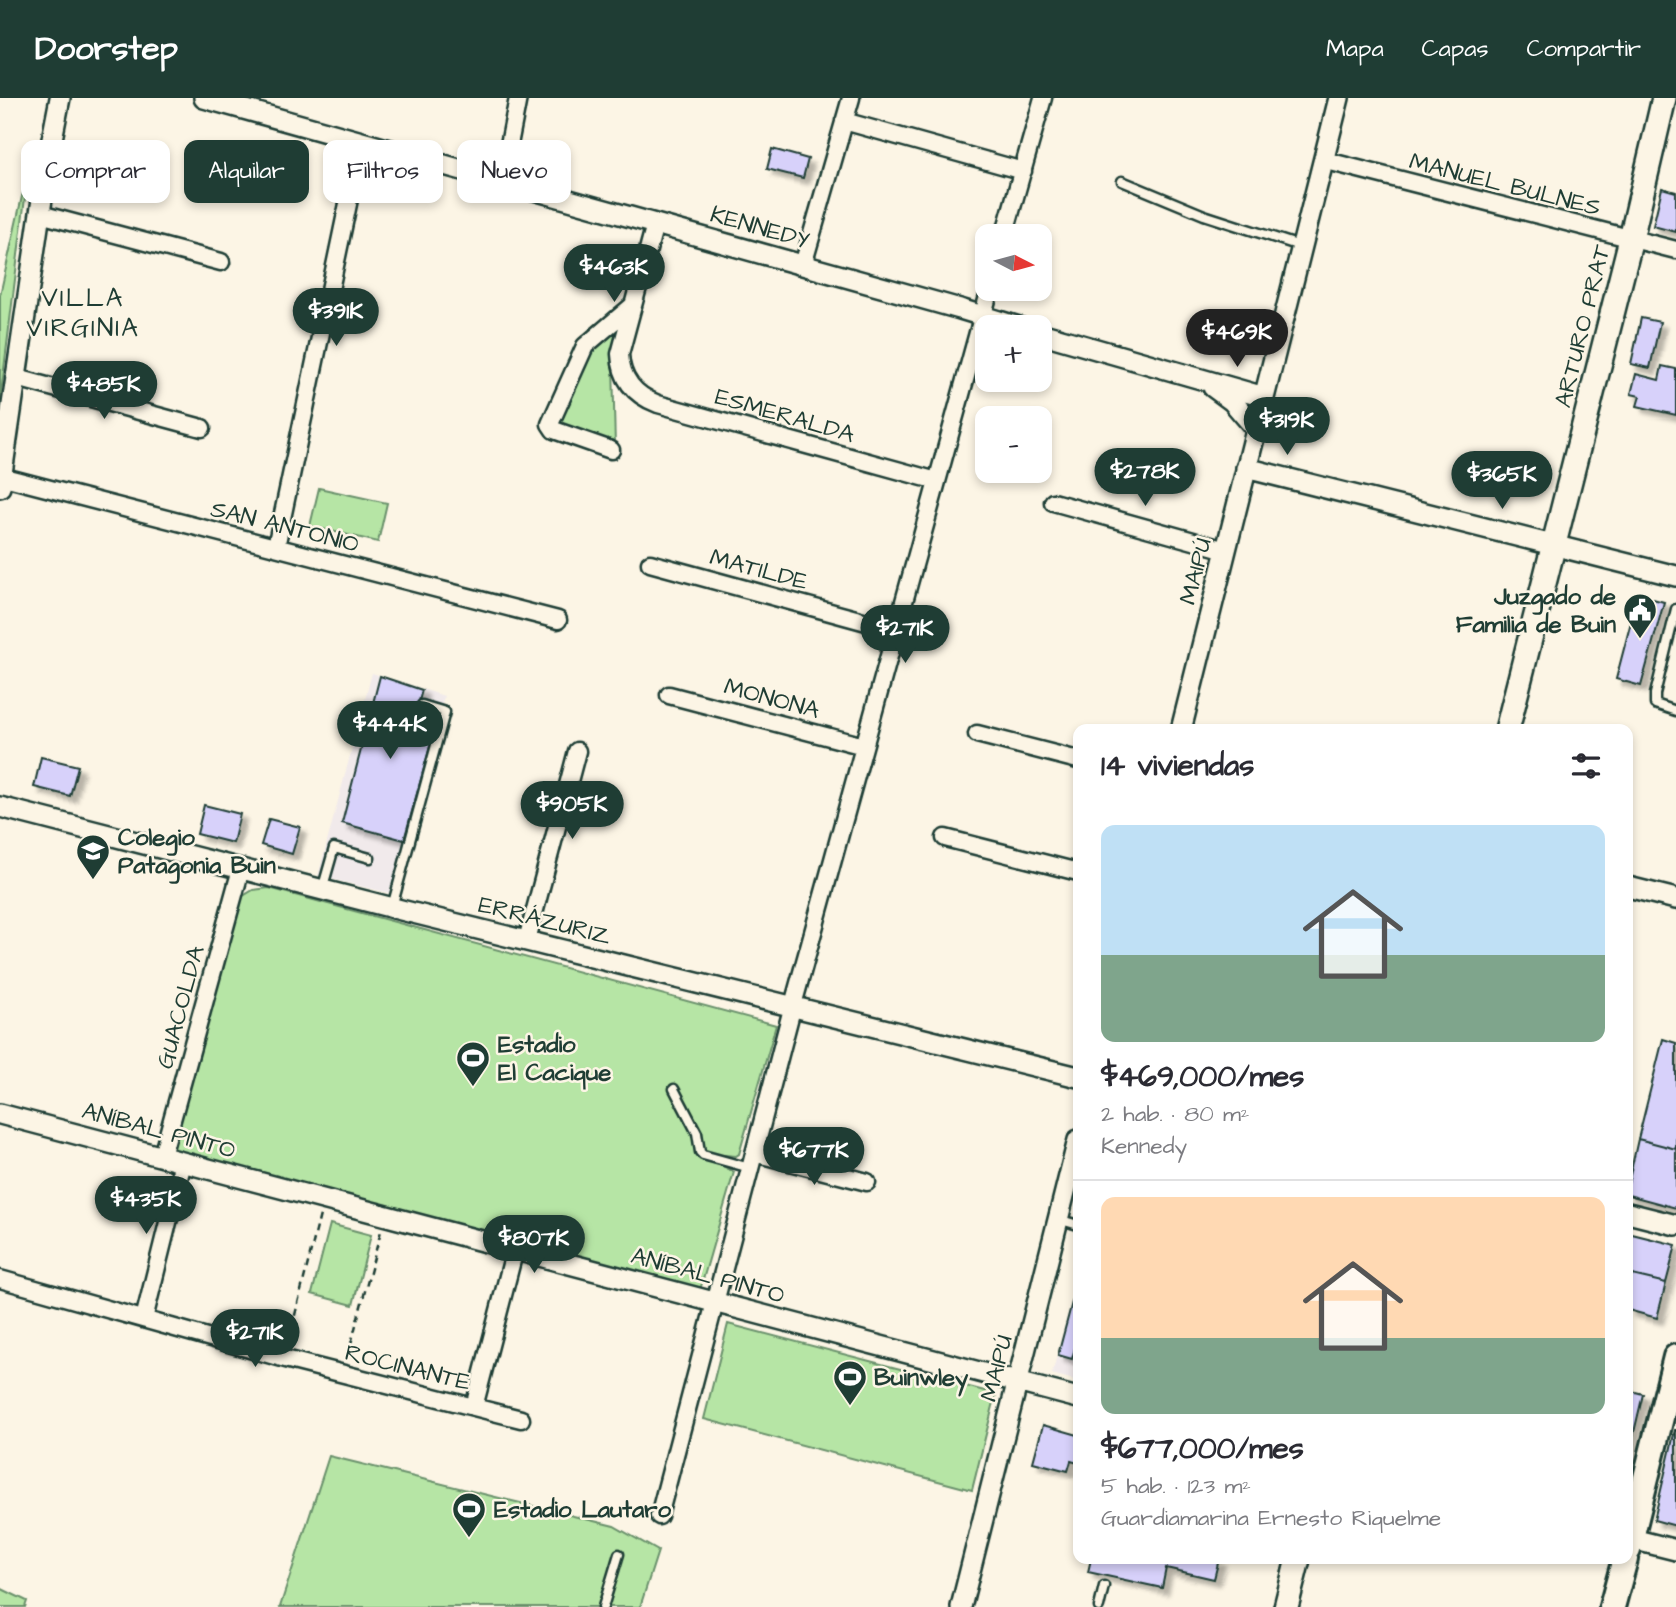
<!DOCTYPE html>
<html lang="es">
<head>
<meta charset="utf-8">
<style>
  body { margin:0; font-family:"Architects Daughter",sans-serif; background:#f7f7f7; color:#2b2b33; height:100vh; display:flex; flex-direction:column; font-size:26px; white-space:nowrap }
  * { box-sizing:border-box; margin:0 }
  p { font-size:23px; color:#7c7c81 }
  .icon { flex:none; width:38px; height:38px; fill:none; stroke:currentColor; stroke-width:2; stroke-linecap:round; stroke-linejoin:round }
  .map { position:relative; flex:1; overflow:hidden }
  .details { position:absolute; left:1073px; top:626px; width:560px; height:840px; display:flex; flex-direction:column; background:#fff; border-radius:14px; box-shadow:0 4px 10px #0003 }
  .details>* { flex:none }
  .hud { position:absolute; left:21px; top:42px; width:665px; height:63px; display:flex; gap:14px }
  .needle { width:46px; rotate:96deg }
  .buttons { position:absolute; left:975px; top:126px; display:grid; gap:14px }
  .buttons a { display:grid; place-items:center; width:77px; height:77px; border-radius:14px; background:#fff; box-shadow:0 4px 10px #0003; font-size:35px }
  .price { position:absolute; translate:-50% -60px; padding:0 16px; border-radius:24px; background:#1f3d34; color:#fff; font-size:23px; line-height:46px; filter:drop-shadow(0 2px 4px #0008) }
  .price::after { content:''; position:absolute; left:50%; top:42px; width:21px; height:16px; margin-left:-10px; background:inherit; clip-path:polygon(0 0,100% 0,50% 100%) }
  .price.active { background:#222; color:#fff }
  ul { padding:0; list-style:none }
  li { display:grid; align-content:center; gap:14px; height:371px; padding:0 28px }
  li+li { border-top:2px solid #e1e1e2 }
  li span { display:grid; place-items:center; height:217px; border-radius:14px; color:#555 }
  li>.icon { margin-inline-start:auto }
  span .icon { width:126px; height:126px; fill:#fffc; stroke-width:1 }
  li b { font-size:30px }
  h2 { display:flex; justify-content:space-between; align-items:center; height:84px; padding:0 28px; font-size:30px }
  .chip { padding:0 24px; border-radius:14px; background:#fff; box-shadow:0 4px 10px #0003; font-size:24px; line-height:63px }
  .chip.active { background:#1f3d34; color:#fff }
  header { display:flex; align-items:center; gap:42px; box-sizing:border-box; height:98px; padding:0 35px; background:#1f3d34; color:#fff }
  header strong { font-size:33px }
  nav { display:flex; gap:38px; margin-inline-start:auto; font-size:24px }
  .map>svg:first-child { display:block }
  .built { fill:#f1eaeb }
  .green { fill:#b6e5a5; stroke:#6a916c; stroke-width:2 }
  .building { fill:#d7d1fa; stroke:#1f3d34; stroke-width:2; filter:url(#shadow) }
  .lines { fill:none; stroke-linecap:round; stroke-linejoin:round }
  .service-casing { stroke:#1f3d34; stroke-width:13 }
  .minor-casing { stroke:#1f3d34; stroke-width:21 }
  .tertiary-casing { stroke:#1f3d34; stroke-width:24 }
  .secondary-casing { stroke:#1f3d34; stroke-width:28 }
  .primary-casing { stroke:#1f3d34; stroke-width:30 }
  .path { stroke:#1f3d34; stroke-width:2.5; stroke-dasharray:7 5; stroke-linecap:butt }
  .service { stroke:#fcf5e5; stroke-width:8 }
  .minor { stroke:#fcf5e5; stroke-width:16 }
  .tertiary { stroke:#fcf5e5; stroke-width:19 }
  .secondary { stroke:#fcf5e5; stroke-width:23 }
  .primary { stroke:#fcf5e5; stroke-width:24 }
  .labels { text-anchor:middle; stroke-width:5; stroke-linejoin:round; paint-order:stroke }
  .street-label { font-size:24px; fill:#1f3d34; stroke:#fcf5e5 }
  .poi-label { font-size:24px; font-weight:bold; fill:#1f3d34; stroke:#fcf5e5; text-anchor:start }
  .neighbourhood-label { font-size:26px; letter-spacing:2px; fill:#1f3d34; stroke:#fcf5e5 }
</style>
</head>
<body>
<header>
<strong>Doorstep</strong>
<nav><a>Mapa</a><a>Capas</a><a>Compartir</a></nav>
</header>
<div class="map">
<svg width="1676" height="1509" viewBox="0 0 1676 1509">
  <defs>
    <filter id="shadow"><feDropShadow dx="6" dy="6" stdDeviation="2" flood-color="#0004"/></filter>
  </defs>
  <rect width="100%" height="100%" fill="#fcf5e5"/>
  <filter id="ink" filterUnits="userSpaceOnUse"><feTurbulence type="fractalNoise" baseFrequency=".0143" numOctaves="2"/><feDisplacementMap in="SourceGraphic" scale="14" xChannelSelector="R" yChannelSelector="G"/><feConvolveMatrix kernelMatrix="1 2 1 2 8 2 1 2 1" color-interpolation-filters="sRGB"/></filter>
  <g filter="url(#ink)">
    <path class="built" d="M372,575L444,598L389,795L318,778Z
      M1078,1177V1283L1052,1276Z"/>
    <path class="green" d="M29,67L0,304V197Z
      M618,227L613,264L615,350L555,328L593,248Z
      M319,390L387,405L378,444L310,428Z
      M269,790L776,927L739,1056L736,1058L725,1057L723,1068L734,1074L700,1192L172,1053L240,800L253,792Z
      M330,1126L371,1137L353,1207L312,1196Z
      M728,1226L996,1296L972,1392L704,1321Z
      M329,1358L614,1428L658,1453L640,1509H280Z
      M0,1490L27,1503L25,1509H0Z"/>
    <path class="building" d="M772,51L808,61L803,80L767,71Z
      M1662,90L1676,94V134L1653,128Z
      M1641,220L1660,224L1650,270L1631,266Z
      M1662,268L1676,271V317L1637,308L1640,298L1631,296L1636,276L1659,282Z
      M1638,497L1664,504L1641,588L1616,581Z
      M380,578L422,592L416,614L438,620L404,742L342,725Z
      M41,659L78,668L70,698L34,689Z
      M204,707L240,716L233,745L197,736Z
      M269,721L300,729L292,756L261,747Z
      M1663,941L1676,945V1051L1638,1041Z
      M1638,1041L1676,1051V1110L1628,1097V1086Z
      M1628,1135L1676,1147L1666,1185L1628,1176Z
      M1628,1176L1666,1185L1657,1220L1628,1212Z
      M1078,1182V1239L1072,1261L1058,1257Z
      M1628,1292L1643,1296L1628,1360Z
      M1043,1327L1078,1337V1365L1071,1363L1068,1373L1033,1364Z
      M1675,1332H1676V1428L1654,1422Z
      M1091,1461H1219L1214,1481L1166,1470L1162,1490L1088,1474Z"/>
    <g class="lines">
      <g class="service-casing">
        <path id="service" d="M1122,83L1204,117L1300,148
          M1676,511L1655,596V606L1676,613
          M322,792L334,750L370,760
          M392,809L445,614L422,607
          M674,991L697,1035L700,1054L703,1057L750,1070
          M1058,1121L1078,1127
          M603,1509L619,1456
          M1099,1509L1104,1488"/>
      </g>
      <g class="minor-casing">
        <path id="minor" d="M844,23L1023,73
          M1323,62L1676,152
          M502,83L518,0
          M40,116L221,164
          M655,126L620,256C621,281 634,297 658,306L937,383
          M1004,138L1043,0
          M803,167L851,0
          M17,280L202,330
          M611,352L554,332L550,326L585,248L632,208
          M0,378L558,522
          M1053,404L1226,452
          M276,449L361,44
          M650,465L896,532
          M669,597L864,648
          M977,636L1078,662
          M945,740L1078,774
          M527,842L577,653
          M754,1055L867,1084
          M162,1058L241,771
          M0,1181L289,1262L521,1321
          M144,1221L183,1064
          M474,1309L515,1151
          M659,1418L793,907L990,191"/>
      </g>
      <g class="tertiary-casing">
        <path id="tertiary" d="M204,0L960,211L1019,229
          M1040,235L1264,299
          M1213,289L1232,303L1256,331
          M1246,370L1676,478
          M0,389L47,67L60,0
          M1181,632L1339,0
          M0,709L401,812L1078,979
          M1628,789L1676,801
          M0,1016L1078,1300
          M1628,1115L1676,1127
          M1628,1440L1676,1452
          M961,1509L1078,1042"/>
      </g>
      <g class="secondary-casing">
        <path id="secondary" d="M1507,632L1631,141L1664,0
          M1286,1509L1298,1461"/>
      </g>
      <g class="primary-casing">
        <path id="primary" d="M1628,1452L1676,1259
          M1612,1509L1625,1461"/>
      </g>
      <path class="path" d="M289,1241L320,1117
        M348,1257L381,1133"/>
      <use href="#service" class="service"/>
      <use href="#minor" class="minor"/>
      <use href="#tertiary" class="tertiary"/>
      <use href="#secondary" class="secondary"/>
      <use href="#primary" class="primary"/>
    </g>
  </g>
  <defs>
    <g id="civic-pin" transform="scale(1.75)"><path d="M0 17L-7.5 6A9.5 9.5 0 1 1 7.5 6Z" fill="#1f3d34" stroke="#fcf5e5"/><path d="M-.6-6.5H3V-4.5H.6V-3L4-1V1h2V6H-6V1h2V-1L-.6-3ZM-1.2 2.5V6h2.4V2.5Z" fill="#fff"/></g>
    <g id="school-pin" transform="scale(1.75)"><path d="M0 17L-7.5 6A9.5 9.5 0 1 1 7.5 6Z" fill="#1f3d34" stroke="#fcf5e5"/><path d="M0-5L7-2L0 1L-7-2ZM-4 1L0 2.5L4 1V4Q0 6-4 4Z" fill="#fff"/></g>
    <g id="stadium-pin" transform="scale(1.75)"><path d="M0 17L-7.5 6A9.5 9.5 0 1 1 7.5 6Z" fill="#1f3d34" stroke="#fcf5e5"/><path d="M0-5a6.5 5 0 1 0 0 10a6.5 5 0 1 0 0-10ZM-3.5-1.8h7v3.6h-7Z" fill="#fff"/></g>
  </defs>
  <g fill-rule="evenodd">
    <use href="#civic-pin" x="1640" y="512"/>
    <use href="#school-pin" x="93" y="753"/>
    <use href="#stadium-pin" x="473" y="960"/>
    <use href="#stadium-pin" x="850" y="1279"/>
    <use href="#stadium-pin" x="469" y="1411"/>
  </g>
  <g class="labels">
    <g class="street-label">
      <text transform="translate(1505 86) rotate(14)" y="8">MANUEL BULNES</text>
      <text transform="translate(760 129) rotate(16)" y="8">KENNEDY</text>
      <text transform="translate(1582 228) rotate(-76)" y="8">ARTURO PRAT</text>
      <text transform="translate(785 317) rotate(16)" y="8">ESMERALDA</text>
      <text transform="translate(285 428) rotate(14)" y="8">SAN ANTONIO</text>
      <text transform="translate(759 471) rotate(15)" y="8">MATILDE</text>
      <text transform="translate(1195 473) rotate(-76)" y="8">MAIPÚ</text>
      <text transform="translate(772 600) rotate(15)" y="8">MONONA</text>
      <text transform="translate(545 822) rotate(14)" y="8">ERRÁZURIZ</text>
      <text transform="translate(180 909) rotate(-75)" y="8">GUACOLDA</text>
      <text transform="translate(159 1032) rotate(15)" y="8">ANÍBAL PINTO</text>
      <text transform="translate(708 1177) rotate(15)" y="8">ANÍBAL PINTO</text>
      <text transform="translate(408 1269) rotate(14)" y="8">ROCINANTE</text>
      <text transform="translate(996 1270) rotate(-76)" y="8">MAIPÚ</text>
    </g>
    <g class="poi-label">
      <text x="1616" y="506" text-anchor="end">Juzgado de<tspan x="1616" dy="28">Familia de Buin</tspan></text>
      <text x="118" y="747">Colegio<tspan x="118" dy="28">Patagonia Buin</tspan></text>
      <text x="498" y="954">Estadio<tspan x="498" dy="28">El Cacique</tspan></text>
      <text x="874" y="1287">Buinwley</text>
      <text x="494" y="1419">Estadio Lautaro</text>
    </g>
    <g class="neighbourhood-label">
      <text x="83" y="208">VILLA<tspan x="83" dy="30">VIRGINIA</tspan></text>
    </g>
  </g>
</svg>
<div class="buttons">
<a><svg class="needle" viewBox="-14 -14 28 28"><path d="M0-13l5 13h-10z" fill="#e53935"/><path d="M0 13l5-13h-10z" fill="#7c7c81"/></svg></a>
<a>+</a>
<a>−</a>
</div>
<b class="price" style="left:614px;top:206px">$463K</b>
<b class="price" style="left:336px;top:250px">$391K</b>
<b class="price active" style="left:1237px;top:271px">$469K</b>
<b class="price" style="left:104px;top:323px">$485K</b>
<b class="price" style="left:1287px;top:359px">$319K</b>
<b class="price" style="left:1145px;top:410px">$278K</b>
<b class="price" style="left:1502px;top:413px">$365K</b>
<b class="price" style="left:905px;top:567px">$271K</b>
<b class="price" style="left:390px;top:663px">$444K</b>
<b class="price" style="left:572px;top:743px">$905K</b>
<b class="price" style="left:814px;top:1089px">$677K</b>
<b class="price" style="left:146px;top:1138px">$435K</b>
<b class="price" style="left:534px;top:1177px">$807K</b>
<b class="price" style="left:255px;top:1271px">$271K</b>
<div class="hud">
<a class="chip">Comprar</a>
<a class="chip active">Alquilar</a>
<a class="chip">Filtros</a>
<a class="chip">Nuevo</a>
</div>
<section class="details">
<h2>14 viviendas<svg class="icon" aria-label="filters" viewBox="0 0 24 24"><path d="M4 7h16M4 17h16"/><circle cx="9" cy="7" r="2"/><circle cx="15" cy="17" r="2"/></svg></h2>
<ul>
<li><span style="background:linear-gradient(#bfe0f5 60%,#7fa58c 0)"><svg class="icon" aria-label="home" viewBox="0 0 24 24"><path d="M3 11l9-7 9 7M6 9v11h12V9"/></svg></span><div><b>$469,000/mes</b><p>2 hab. · 80 m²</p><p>Kennedy</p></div></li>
<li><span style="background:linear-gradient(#ffd9b3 65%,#7fa58c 0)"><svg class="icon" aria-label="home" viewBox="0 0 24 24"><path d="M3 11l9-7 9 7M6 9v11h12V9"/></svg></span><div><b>$677,000/mes</b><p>5 hab. · 123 m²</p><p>Guardiamarina Ernesto Riquelme</p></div></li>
</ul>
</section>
</div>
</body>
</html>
